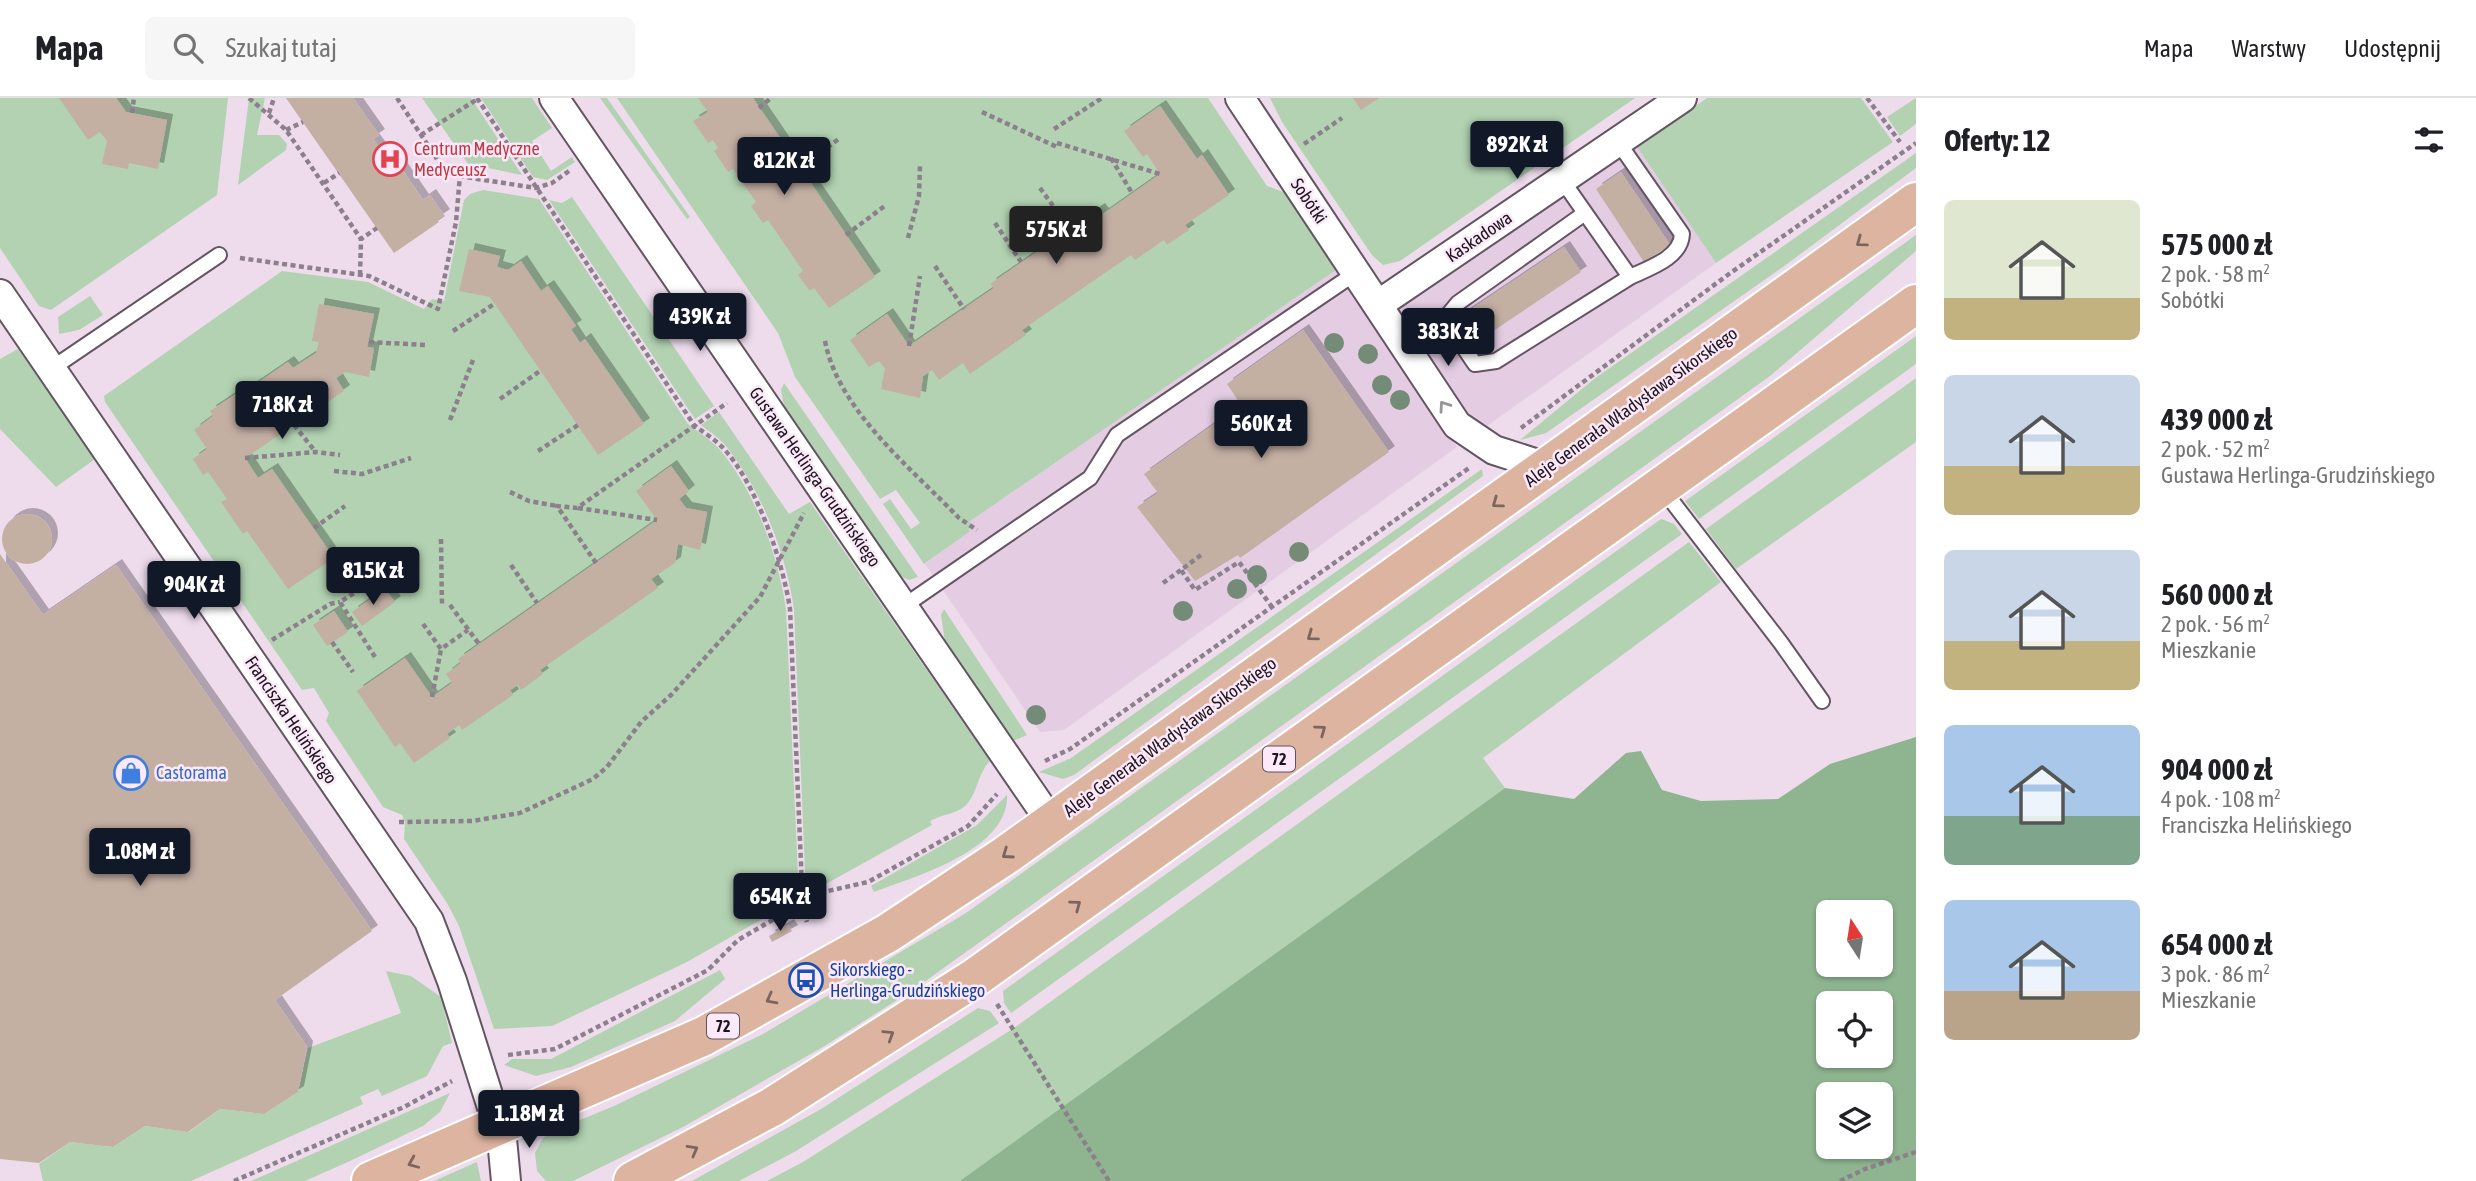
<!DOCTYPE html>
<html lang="pl">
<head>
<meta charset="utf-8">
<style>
  body { margin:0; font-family:"Asap Condensed",sans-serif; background:#f6f6f6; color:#202124; height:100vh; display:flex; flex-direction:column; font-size:26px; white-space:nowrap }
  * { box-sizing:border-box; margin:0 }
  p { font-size:23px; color:#757577 }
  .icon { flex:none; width:38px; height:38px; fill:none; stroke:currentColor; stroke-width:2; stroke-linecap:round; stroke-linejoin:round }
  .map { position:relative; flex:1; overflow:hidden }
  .sheet { display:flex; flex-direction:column; background:#fff; width:560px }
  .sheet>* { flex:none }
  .needle { width:46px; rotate:348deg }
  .buttons { position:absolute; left:1816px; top:802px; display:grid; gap:14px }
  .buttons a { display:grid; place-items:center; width:77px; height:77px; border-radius:10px; background:#fff; box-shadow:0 2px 5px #0004; font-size:35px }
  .price { position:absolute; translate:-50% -60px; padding:0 16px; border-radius:7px; background:#111827; color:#fff; font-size:23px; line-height:46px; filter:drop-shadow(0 2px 4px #0008) }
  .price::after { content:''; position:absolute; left:50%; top:42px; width:21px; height:16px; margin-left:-10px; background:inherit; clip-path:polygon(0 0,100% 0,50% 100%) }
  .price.current { background:#222; color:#fff }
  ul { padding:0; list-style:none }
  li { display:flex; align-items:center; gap:21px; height:175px; padding:0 28px }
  li span { display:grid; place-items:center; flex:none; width:196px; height:140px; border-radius:10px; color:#555 }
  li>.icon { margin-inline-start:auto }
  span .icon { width:84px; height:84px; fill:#fffc; stroke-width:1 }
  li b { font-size:30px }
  h2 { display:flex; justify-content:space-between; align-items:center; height:84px; padding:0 28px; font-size:30px }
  header { display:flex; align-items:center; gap:42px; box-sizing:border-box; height:98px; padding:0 35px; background:#fff; border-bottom:2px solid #e0e0e0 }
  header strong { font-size:33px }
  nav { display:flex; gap:38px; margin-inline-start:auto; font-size:24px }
  .search { width:490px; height:63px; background:#f6f6f6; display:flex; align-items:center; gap:18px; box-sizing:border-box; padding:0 24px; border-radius:10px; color:#757577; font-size:26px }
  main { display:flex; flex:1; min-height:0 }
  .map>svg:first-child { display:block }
  .built { fill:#e4cde3 }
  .green { fill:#b2d2b2 }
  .forest { fill:#8fb490; fill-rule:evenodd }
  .building { fill:#c4afa3; filter:url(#shadow) }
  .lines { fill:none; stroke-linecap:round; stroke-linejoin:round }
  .service-casing { stroke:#645563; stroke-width:18 }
  .minor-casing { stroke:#645563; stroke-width:32 }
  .primary-casing { stroke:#fff; stroke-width:42 }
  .path { stroke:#8c808c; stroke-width:4.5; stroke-dasharray:5 3.5; stroke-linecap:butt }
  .service { stroke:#fff; stroke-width:14 }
  .minor { stroke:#fff; stroke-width:28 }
  .primary { stroke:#ddb4a0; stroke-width:38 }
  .tree { fill:#748b78 }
  .oneway { stroke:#7c655e }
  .oneway2 { stroke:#999699 }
  .labels { text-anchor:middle; stroke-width:5; stroke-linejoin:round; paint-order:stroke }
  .shield { fill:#fbe9fa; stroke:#5f555f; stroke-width:2 }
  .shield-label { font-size:16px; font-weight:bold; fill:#1c161c }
  .health-label { font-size:18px; fill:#be3a42; stroke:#fbe9fa; text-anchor:start }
  .street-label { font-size:18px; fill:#1c161c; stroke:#fbe9fa }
  .shop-label { font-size:18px; fill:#366cbe; stroke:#fbe9fa; text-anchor:start }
  .transit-label { font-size:18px; fill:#164399; stroke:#fbe9fa; text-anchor:start }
</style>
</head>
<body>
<header>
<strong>Mapa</strong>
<div class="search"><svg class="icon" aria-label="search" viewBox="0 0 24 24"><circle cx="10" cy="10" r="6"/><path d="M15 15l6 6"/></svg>Szukaj tutaj</div>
<nav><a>Mapa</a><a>Warstwy</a><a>Udostępnij</a></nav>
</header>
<main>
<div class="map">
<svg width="1916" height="1083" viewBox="0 0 1916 1083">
  <defs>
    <filter id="shadow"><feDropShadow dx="6" dy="-6" stdDeviation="0" flood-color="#0004"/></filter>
  </defs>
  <rect width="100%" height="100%" fill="#eedced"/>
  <path class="built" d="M1637,49L1716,165L1487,328L1471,319L1399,216L1400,209Z
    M1336,172L1457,349L1064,632L1040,634L925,466L968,434L969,423Z"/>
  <path class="green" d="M0,0H228L217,97L51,212L39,208L0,150Z
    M249,0H265L257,37H279L287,46L286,52L238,87Z
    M422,0H471L522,77L468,66Z
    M481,0H532L552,30L532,43L551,73L572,59L575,64L547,82L533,79Z
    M600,0H607L690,119L687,121Z
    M617,0H1208L1267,88L1286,95L1336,172L970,423L969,434L924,466L883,406L890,401L911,431L920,425L896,392L880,401L795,279L778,235Z
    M1270,0H1635L1400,163L1383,167L1372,157L1282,24Z
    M1707,0H1861L1893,44L1716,165L1637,49Z
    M1916,0V26L1900,38L1887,19Z
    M1916,55V70L1787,166L1546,335L1520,342L1594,281Z
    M483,92L539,101L688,326C698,334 713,343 721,353C756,396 778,457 786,511L799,800L687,864L552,928L494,931L459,828L447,805L404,741L405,724L402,717L383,709L326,623L329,615L314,590L302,592L105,304L104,298L282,173L368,184L424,211L432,201L444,203L464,102L470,96Z
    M572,99L714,308L695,321L549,102L562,105Z
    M1916,137V153L1770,278L913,892L823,949L683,1029L573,1083H546L537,1073L535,1055L543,1040L553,1033L614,1008L763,936L966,815Z
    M90,198L103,217L79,232L59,236L58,219Z
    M1916,238V266L1699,421L1685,403Z
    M18,251L95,361L56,389L0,331V261Z
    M1916,280V344L1736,471L1706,431Z
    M784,285L918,479L909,482L898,477L785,314L781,292Z
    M719,314L789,416L810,404L990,663C977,676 978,696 965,708C954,717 945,715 930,723L932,727L806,797L794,511C786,456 763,396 729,352C722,342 710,334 701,327Z
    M1482,371L1483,378L1074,677L1063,681L1039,674L1071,660Z
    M1661,421L1674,426L1682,436L1011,915L1004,905L1003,893Z
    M1689,444L1721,484L1483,660L1505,690L969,1078L960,1083H767L803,1064L1014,930Z
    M944,511L1027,637L1013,643L945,544L941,517Z
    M1007,697C1009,752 916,778 874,794L871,788L977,727Z
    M720,872L725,881L675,923L571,969L536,978L504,967L512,961H551Z
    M386,873L411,878L441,899L452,945L443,948L427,978L382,998L378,991L360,999L363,1006L191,1083H43L39,1066L70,1044L113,1049L145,1028L189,1034L220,1011L264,1016L298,994L308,950L401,915Z
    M978,910L990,913L999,925L796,1053L739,1083H692L821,1011Z
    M450,995L440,1014L423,1028L350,1063L305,1083H251Z
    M477,1064L481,1083H434Z"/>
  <path class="forest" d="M1916,639V1083H960L1505,690L1574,701L1626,655L1641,653L1662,692L1701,703L1778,701L1830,666ZM1829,814H1881V866H1829ZM1829,905H1881V957H1829ZM1829,996H1881V1048H1829Z"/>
  <path class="building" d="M59,0H116L126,14L167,22L158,71L129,65L128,71L102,66L107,43L100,34L88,42Z
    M286,0H353L379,37L373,41L385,57L390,54L423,102L430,97L444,117L437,122L439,124L394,155Z
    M698,0H753L875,179L829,210L814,190L810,193L798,177L803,173L768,122L763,125L751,108L756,104L733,71L728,74L714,53L718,50L713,42L708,45L693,23L708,14Z
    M1353,0H1379L1361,12Z
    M1160,8L1197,61L1202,57L1229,97L1185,127L1189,132L1167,147L1164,142L1135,162L1131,157L1022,232L1026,237L970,276L963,265L939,282L932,272L923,278L920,300L881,291L885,271L879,263L869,269L850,242L887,216L909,248L994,190L990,186L1099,111L1103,116L1160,76L1147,56L1143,59L1124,33Z
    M1621,74L1670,147L1644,164L1596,91Z
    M1564,149L1581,174L1474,246L1458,220Z
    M469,151L500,158L497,169L508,172L521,163L541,193L548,188L576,228L571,231L580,245L585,241L644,326L598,357L490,199L459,193Z
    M319,206L374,216L367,249L374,250L369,279L345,274L336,280L344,293L245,360L258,380L272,371L334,460L288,491L247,433L243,436L221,404L227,401L208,374L203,377L193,361L207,351L194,332L213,318L210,313L236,296L238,298L288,264L293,270L316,255L319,244L312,243Z
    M1303,232L1389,354L1240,460L1238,457L1195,483L1137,409L1158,395L1144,376L1241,307L1227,286Z
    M671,368L689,393L679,401L686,410L707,414L700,452L678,446L675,465L651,481L658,490L540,572L543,576L521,592L518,587L510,592L513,597L462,632L459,627L447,636L450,640L414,665L400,645L395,649L357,593L405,560L432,599L452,585L446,576L461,565L458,561L657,422L636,393Z
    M2 441a25 25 0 1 1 50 0a25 25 0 1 1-50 0Z
    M0,456L43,517L116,467L372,833L275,902L307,949L298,994L264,1016L220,1011L188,1034L145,1028L113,1049L70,1044L39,1065L0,1061Z
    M385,491L395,504L362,528L352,514Z
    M334,513L348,534L327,548L313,527Z
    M788,827L792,833L772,844L769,838Z"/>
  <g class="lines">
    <g class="service-casing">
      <path id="service" d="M1618,44L1682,136C1681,160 1649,170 1630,179
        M1562,82L1630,179L1496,263L1475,266L1450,229L1448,217L1458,205L1585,115
        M51,271L219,157
        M1661,389L1781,545L1822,603
        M904,508L1090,380L1117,337L1357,174"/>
    </g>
    <g class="minor-casing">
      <path id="minor" d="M554,0L1051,724
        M1240,0L1457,327L1494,352L1547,369
        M0,196L429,823L452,883L502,1041L506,1083
        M1379,206L1682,0"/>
    </g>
    <g class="primary-casing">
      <path id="primary" d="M371,1083L704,938L888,835L1006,757L1916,104
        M633,1083L772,1009L976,879L1916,206"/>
    </g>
    <path class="path" d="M249,0L286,32L361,141
      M397,0L444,72L465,79L536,90L552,85L569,73
      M477,0L694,327C704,335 716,342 724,351C757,387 783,464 790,511L803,812L807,824
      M1867,0L1900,44
      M759,10L771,0
      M982,14L1057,49
      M132,15L134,0
      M269,15L274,0
      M1054,31L1102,0
      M286,32L303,24
      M421,37L479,0
      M1057,45L1160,76
      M1304,46L1342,20
      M1111,60L1132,95
      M800,70L840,40
      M324,85L339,75
      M1040,90L1070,131
      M995,125L1021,164
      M846,137L886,107
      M908,140L919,98L920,68
      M240,160L369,178L438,211L456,124L460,77
      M935,168L964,211
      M360,177L361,141L377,130
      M453,233L494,206
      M825,243C838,312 911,370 959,420L977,432
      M369,244L426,247
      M909,248L920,178
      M500,301L540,273
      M450,322L473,262
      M294,327L315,353
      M1521,330L1729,176L1916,45
      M538,353L578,327
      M245,360L316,354L340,357
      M334,373L362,376L411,360
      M510,394L529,403L557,408
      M578,410L657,422
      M314,430L345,408
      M441,441L442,508
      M1201,457L1181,472L1195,492L1239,464L1272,509
      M596,465L557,408L577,410L727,305
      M511,467L537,505
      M1163,485L1181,472
      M450,507L479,546
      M423,526L441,551L468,532
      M272,542L330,506L340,504
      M332,544L353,574
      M375,559L340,504L389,473
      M432,599L441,551
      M1045,663L1070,651L1469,370
      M399,724L472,723L520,715L593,681L607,669L641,624L671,597L760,499L804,415
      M997,906L1109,1083
      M508,957L555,951L708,872L738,842L819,795L868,784L968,728L997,696
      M234,1083L404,1009L452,983
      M1840,1083L1865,1071L1916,1054"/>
    <use href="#service" class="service"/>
    <use href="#minor" class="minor"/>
    <use href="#primary" class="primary"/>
  </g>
  <g class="tree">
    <circle cx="1334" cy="245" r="10"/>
    <circle cx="1368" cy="256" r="10"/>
    <circle cx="1382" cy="287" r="10"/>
    <circle cx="1400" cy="302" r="10"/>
    <circle cx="1299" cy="454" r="10"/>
    <circle cx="1257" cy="477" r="10"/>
    <circle cx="1237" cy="491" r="10"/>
    <circle cx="1183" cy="513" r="10"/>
    <circle cx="1036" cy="617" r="10"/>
  </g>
  <defs><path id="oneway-chevron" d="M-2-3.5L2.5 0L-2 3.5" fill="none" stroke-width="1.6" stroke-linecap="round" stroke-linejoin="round" transform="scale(1.75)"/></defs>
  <g class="oneway">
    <use href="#oneway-chevron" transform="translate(1861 144) rotate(144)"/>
    <use href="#oneway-chevron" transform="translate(1497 405) rotate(144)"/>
    <use href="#oneway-chevron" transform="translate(1312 538) rotate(144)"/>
    <use href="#oneway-chevron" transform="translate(1321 632) rotate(-36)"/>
    <use href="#oneway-chevron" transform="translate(1007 756) rotate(145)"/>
    <use href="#oneway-chevron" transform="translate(1076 807) rotate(-36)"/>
    <use href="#oneway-chevron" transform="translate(771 901) rotate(152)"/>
    <use href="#oneway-chevron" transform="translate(889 937) rotate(-32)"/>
    <use href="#oneway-chevron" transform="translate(693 1052) rotate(-29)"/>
    <use href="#oneway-chevron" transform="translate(413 1065) rotate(157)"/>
  </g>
  <use class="oneway2" href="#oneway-chevron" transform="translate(1444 308) rotate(-125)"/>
  <defs>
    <g id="hospital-ring" transform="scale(1.75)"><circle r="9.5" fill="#fbe9fa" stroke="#e0444e" stroke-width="1.5"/><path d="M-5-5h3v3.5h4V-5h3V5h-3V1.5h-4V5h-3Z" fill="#e0444e"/></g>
    <g id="shop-ring" transform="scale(1.75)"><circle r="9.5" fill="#fbe9fa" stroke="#3f7fe0" stroke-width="1.5"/><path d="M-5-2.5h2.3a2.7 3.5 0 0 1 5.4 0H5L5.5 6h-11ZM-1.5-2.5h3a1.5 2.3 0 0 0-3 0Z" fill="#3f7fe0"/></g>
    <g id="bus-ring" transform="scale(1.75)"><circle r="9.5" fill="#fbe9fa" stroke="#1a4fb4" stroke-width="1.5"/><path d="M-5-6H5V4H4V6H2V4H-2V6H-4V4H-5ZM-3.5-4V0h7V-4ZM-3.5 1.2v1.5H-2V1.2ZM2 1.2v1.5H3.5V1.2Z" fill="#1a4fb4"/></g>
  </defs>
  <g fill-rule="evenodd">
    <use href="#hospital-ring" x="390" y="61"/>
    <use href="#shop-ring" x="131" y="675"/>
    <use href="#bus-ring" x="806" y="882"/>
  </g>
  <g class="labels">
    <g class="shield">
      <rect x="1263" y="648.5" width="32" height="25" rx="5"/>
      <rect x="707" y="915.5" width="32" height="25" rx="5"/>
    </g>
    <g class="shield-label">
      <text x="1279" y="667">72</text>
      <text x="723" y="934">72</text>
    </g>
    <g class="health-label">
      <text x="414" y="57">Centrum Medyczne<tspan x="414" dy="21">Medyceusz</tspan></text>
    </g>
    <g class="street-label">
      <text transform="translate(1309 103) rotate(56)" y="6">Sobótki</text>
      <text transform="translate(1479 139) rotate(-34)" y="6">Kaskadowa</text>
      <text transform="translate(1631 309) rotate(-36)" y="6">Aleje Generała Władysława Sikorskiego</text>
      <text transform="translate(815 379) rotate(55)" y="6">Gustawa Herlinga-Grudzińskiego</text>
      <text transform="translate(291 622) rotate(56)" y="6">Franciszka Helińskiego</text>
      <text transform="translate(1170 639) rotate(-36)" y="6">Aleje Generała Władysława Sikorskiego</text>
    </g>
    <g class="shop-label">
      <text x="156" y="681">Castorama</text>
    </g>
    <g class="transit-label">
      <text x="830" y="878">Sikorskiego -<tspan x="830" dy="21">Herlinga-Grudzińskiego</tspan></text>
    </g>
  </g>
</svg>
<div class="buttons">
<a><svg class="needle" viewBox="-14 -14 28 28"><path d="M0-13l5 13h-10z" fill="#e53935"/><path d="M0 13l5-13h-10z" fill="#757577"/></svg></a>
<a><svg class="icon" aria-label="locate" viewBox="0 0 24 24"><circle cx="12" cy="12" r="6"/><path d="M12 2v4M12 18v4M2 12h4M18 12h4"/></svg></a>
<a><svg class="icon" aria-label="layers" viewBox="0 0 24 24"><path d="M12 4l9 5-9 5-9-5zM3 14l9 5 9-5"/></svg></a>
</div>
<b class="price" style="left:1517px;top:83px">892K zł</b>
<b class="price" style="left:784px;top:99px">812K zł</b>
<b class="price current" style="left:1056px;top:168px">575K zł</b>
<b class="price" style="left:700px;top:255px">439K zł</b>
<b class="price" style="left:1448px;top:270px">383K zł</b>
<b class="price" style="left:282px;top:343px">718K zł</b>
<b class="price" style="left:1261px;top:362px">560K zł</b>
<b class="price" style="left:373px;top:509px">815K zł</b>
<b class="price" style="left:194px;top:523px">904K zł</b>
<b class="price" style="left:140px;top:790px">1.08M zł</b>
<b class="price" style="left:780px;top:835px">654K zł</b>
<b class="price" style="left:529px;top:1052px">1.18M zł</b>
</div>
<section class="sheet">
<h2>Oferty: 12<svg class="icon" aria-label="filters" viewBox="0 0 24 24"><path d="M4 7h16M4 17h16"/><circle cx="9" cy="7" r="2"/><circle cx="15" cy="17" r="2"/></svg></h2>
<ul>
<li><span style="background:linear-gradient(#dfe7d0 70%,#c2b280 0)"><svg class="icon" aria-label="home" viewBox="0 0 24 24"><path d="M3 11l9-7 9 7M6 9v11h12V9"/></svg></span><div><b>575 000 zł</b><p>2 pok. · 58 m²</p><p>Sobótki</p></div></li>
<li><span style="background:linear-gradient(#c9d6e8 65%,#c2b280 0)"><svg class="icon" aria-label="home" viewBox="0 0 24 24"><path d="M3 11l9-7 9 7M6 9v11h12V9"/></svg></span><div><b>439 000 zł</b><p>2 pok. · 52 m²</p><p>Gustawa Herlinga-Grudzińskiego</p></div></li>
<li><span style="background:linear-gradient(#c9d6e8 65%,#c2b280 0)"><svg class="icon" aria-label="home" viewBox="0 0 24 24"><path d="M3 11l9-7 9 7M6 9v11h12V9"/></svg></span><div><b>560 000 zł</b><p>2 pok. · 56 m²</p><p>Mieszkanie</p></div></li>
<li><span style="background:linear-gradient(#a9c7e8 65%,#7fa58c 0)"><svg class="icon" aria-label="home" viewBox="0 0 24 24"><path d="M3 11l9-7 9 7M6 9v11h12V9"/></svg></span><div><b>904 000 zł</b><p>4 pok. · 108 m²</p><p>Franciszka Helińskiego</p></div></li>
<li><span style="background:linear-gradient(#a9c7e8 65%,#b9a48a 0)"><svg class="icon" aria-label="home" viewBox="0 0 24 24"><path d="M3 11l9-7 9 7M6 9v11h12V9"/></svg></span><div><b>654 000 zł</b><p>3 pok. · 86 m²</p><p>Mieszkanie</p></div></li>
</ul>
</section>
</main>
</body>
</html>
